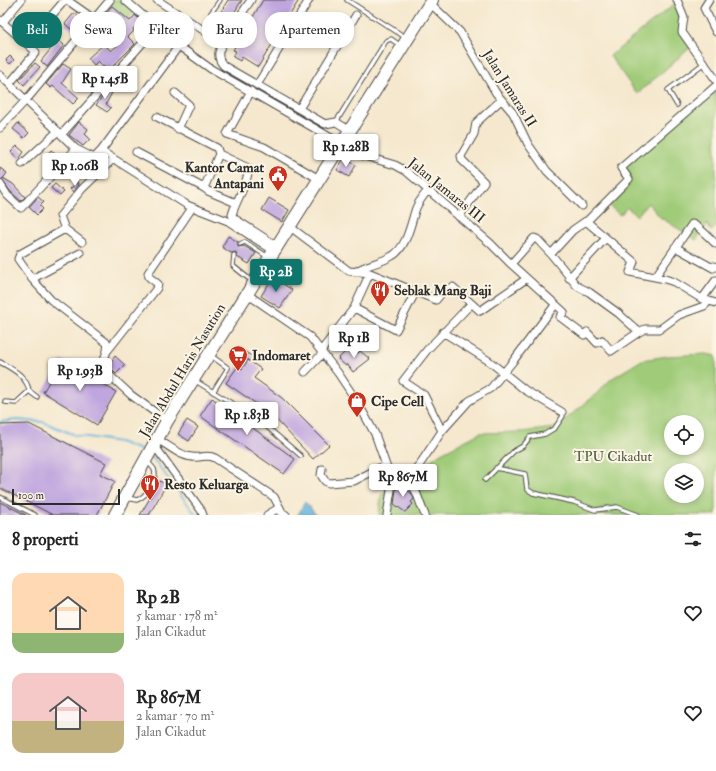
<!DOCTYPE html>
<html lang="id">
<head>
<meta charset="utf-8">
<style>
  body { margin:0; font-family:"IM FELL Double Pica",serif; background:#f6f6f6; color:#222; height:100vh; display:flex; flex-direction:column; font-size:15px; white-space:nowrap }
  * { box-sizing:border-box; margin:0 }
  p { font-size:13px; color:#767676 }
  .icon { flex:none; width:22px; height:22px; fill:none; stroke:currentColor; stroke-width:2; stroke-linecap:round; stroke-linejoin:round }
  .map { position:relative; height:515px; overflow:hidden }
  .panel { display:flex; flex-direction:column; background:#fff; flex:1 }
  .panel>* { flex:none }
  .guide { position:absolute; left:12px; top:12px; width:400px; height:36px; display:flex; gap:8px }
  .buttons { position:absolute; left:664px; top:415px; display:grid; gap:8px }
  .buttons a { display:grid; place-items:center; width:40px; height:40px; border-radius:50%; background:#fff; box-shadow:0 2px 6px #0003; font-size:20px }
  .scale { position:absolute; left:12px; bottom:10px; width:108px; box-sizing:border-box; padding-left:4px; border:2px solid #2b2b2b; border-top:0; font-size:11px; line-height:14px; white-space:nowrap; color:#2b2b2b; -webkit-text-stroke:3px #fcf5e5; paint-order:stroke }
  .price { position:absolute; translate:-50% -34px; padding:0 9px; border-radius:4px; background:#fff; color:#222; font-size:13px; line-height:26px; filter:drop-shadow(0 1px 2px #0008) }
  .price::after { content:''; position:absolute; left:50%; top:24px; width:12px; height:9px; margin-left:-6px; background:inherit; clip-path:polygon(0 0,100% 0,50% 100%) }
  .price.active { background:#0f766e; color:#fff }
  ul { padding:0; list-style:none }
  li { display:flex; align-items:center; gap:12px; height:100px; padding:0 12px }
  li span { display:grid; place-items:center; flex:none; width:112px; height:80px; border-radius:12px; color:#555 }
  li>.icon { margin-inline-start:auto }
  span .icon { width:48px; height:48px; fill:#fffc; stroke-width:1 }
  li b { font-size:17px }
  h2 { display:flex; justify-content:space-between; align-items:center; height:48px; padding:0 12px; font-size:17px }
  .pill { padding:0 14px; border-radius:16px; background:#fff; box-shadow:0 2px 6px #0003; font-size:14px; line-height:36px }
  .pill.active { background:#0f766e; color:#fff }
  .map>svg:first-child { display:block }
  .green { fill:#a0cc79; stroke:#667c52; fill-rule:evenodd }
  .water { fill:#65b4df; stroke:#487085 }
  .lines { fill:none; stroke-linecap:round; stroke-linejoin:round }
  .stream { stroke:#65b4df; stroke-width:2 }
  .building { fill:#bfa6df }
  .lane-casing { stroke:#494743; stroke-width:5.5 }
  .street-casing { stroke:#494743; stroke-width:9 }
  .highway-casing { stroke:#494743; stroke-width:14 }
  .lane { stroke:#fff; stroke-width:3.5 }
  .street { stroke:#fff; stroke-width:7 }
  .highway { stroke:#fff; stroke-width:12 }
  .labels { text-anchor:middle; stroke-width:4; stroke-linejoin:round; paint-order:stroke }
  .street-label { font-size:14px; fill:#2b2b2b; stroke:#fcf5e5 }
  .poi-label { font-size:14px; font-weight:bold; fill:#2b2b2b; stroke:#fcf5e5; text-anchor:start }
  .park-label { font-size:14px; fill:#4e5b42; stroke:#fcf5e5 }
</style>
</head>
<body>
<div class="map">
<svg width="716" height="515" viewBox="0 0 716 515">
  <rect width="100%" height="100%" fill="#fcf5e5"/>
  <filter id="ink" filterUnits="userSpaceOnUse"><feTurbulence type="fractalNoise" baseFrequency=".025" numOctaves="2"/><feDisplacementMap in="SourceGraphic" scale="8" xChannelSelector="R" yChannelSelector="G"/><feConvolveMatrix kernelMatrix="1 2 1 2 8 2 1 2 1" color-interpolation-filters="sRGB"/></filter>
  <filter id="wash" filterUnits="userSpaceOnUse"><feTurbulence type="fractalNoise" baseFrequency=".012" numOctaves="4" result="noise"/><feDisplacementMap in="SourceGraphic" scale="16" xChannelSelector="R" yChannelSelector="G"/><feGaussianBlur stdDeviation="0.9" result="paint"/><feColorMatrix in="noise" values="0 0 0 0 0 0 0 0 0 0 0 0 0 0 0 0 0 1.4 0 .05"/><feComposite in="paint" operator="in"/></filter>
  <g filter="url(#wash)">
    <rect width="100%" height="100%" fill="#f5e8ce"/>
    <path class="green" d="M112,0H123L135,11L128,19L109,3Z
      M678,1L682,23L691,47L637,94L610,56Z
      M716,86V227L711,231L707,224L696,240L660,217L648,203L637,216L627,207L620,215L606,203L629,179L621,168Z
      M706,354L716,356V515H379L381,495L441,453L480,433L521,432L555,428L593,397L611,379L642,360L668,356ZM671,422H697V448H671ZM671,470H697V496H671Z"/>
    <path class="water" d="M305,502L316,515H298Z"/>
    <g class="lines">
      <path class="stream" d="M0,422L16,420L43,422L75,435L119,442L146,452
        M152,457L196,515"/>
    </g>
    <g id="blocks">
      <path class="building" d="M228,0H242L229,21L219,15Z
        M263,0H299L258,67L242,57L240,61L233,57L236,51L233,50Z
        M112,6L130,21L135,15L140,20L133,29L134,31L128,37L135,44L108,71L98,61L94,65L88,58L104,44L111,51L122,41L113,33L104,42L96,36L102,29L97,24Z
        M74,13L85,22L76,33L65,24Z
        M58,40L64,45L47,67L41,61Z
        M10,56L14,60L10,64L6,60Z
        M35,63L40,67L24,85L19,80Z
        M63,64L71,69L62,83L79,98L73,104L53,86L51,88L46,84Z
        M79,68L87,75L83,79L75,72Z
        M124,71L132,77L127,84L119,78Z
        M110,87L114,89L106,104L111,108L107,112L96,105Z
        M79,122L88,129L85,134L90,139L83,146L69,135Z
        M18,123L29,133L24,138L13,129Z
        M17,146L24,152L19,159L11,152Z
        M51,150L61,158L56,163L46,156Z
        M344,158L356,165L349,177L337,170Z
        M0,168L7,173L2,180L0,179Z
        M3,178L13,184L25,197L21,201L11,192L2,180Z
        M77,182L79,185L73,192L70,189Z
        M55,184L64,192L60,196L51,188Z
        M38,197L44,202L40,206L43,209L37,215L29,207Z
        M269,198L289,210L282,222L262,210Z
        M228,236L238,242V247L244,246L256,253L249,264L237,257L236,252L231,253L222,247Z
        M273,277L292,290L280,308L261,296Z
        M238,347L253,357L250,361L235,351Z
        M350,347L358,353L360,351L370,359L353,372L347,364L346,366L338,359Z
        M115,356L125,365L116,374L108,366Z
        M62,360L116,392L97,425L43,392Z
        M248,360L261,369L254,378L282,398L329,445L313,459L271,414L226,383L238,366L242,369Z
        M212,398L295,459L284,474L200,416Z
        M187,420L198,427L189,441L178,434Z
        M29,424L106,463L100,474L115,481L97,515H53L0,488V425Z
        M160,481L166,485L149,515H140Z
        M400,484L412,494L414,499L411,502L413,504L405,512L394,504L396,489Z
        M0,502L26,515H0Z"/>
    </g>
  </g>
  <g filter="url(#ink)">
    <use href="#blocks" fill-opacity="0" stroke="#494743" stroke-width="1"/>
    <g class="lines">
      <g class="lane-casing">
        <path id="lane" d="M347,0L405,37
          M211,13L220,0
          M677,105L668,90L703,64
          M336,122L386,41L391,39L401,46
          M240,244L245,242L268,257
          M234,255L233,266L253,282
          M210,355L228,368L213,392
          M0,362C12,369 27,376 29,391L37,397
          M194,380L259,420L301,456
          M5,402L16,403L29,391
          M496,468L525,474L527,489L533,493L574,502L595,510L617,507L638,515
          M485,480L514,451L523,446L530,437L545,434L555,428L563,416L562,412
          M0,497L35,515
          M128,498L137,500C147,496 158,480 154,469L148,462"/>
      </g>
      <g class="street-casing">
        <path id="street" d="M67,0L94,19
          M125,0L155,26V29L211,69L361,155L395,165L406,171L490,243L511,264L534,238L537,239L551,254L573,230L586,221L634,262L630,272L665,279L674,282L702,299L716,303
          M157,0L223,43
          M251,0C243,12 222,40 219,52C218,58 220,62 224,66L325,124L336,122L349,130
          M677,0L684,17L682,32L716,80
          M709,0L704,8L716,32
          M430,3L460,32L496,93L513,113L528,144L547,171L582,206
          M0,20L36,52L10,83
          M3,22L21,0
          M28,43L65,0
          M0,75L76,149L94,158L101,151L187,205L228,221L274,251
          M257,85L309,0
          M251,91L227,134L264,147L319,179
          M175,93L189,105L178,129
          M299,109L356,15
          M157,117L217,148L219,154L248,168C250,180 235,202 232,215L235,219L277,246
          M0,128L27,99L110,0
          M62,134L155,29
          M101,151L178,47
          M136,152L204,188
          M219,154L204,188L208,191L236,203
          M22,164L58,131
          M0,184L7,195L21,208L76,149
          M459,217L484,182L462,160L461,156L474,134L476,123L501,100
          M587,221L629,179L621,168L716,86
          M289,226L349,271L370,273L436,300L444,290L453,287L480,311L526,279
          M65,229L20,254L18,259L32,279L51,300L107,343C110,352 101,360 103,369L131,395L167,421
          M82,242L65,229L60,216L82,189L113,159
          M675,247L713,268L714,266L716,267
          M551,254L577,286L589,292L618,313L639,332
          M511,264L564,312L560,317L584,335L587,332L597,343L602,340L611,351L639,332L645,329H660L679,315L704,306L709,301
          M355,272C367,264 381,263 392,256C407,248 411,222 416,208C419,201 424,195 428,190
          M655,277L692,224C698,225 710,239 716,244
          M569,278L605,239
          M32,279L80,253
          M247,294L310,337L338,373L358,403L375,434L389,474L391,490L387,515
          M702,299L716,280
          M354,308L396,330L416,291
          M443,332L489,361L525,390L562,412
          M108,350L157,288L158,284L149,277L148,273L192,208
          M321,351L354,308L370,273
          M305,372L322,354
          M442,431L424,395L403,381L427,350L471,304
          M157,439C168,445 180,456 192,457C201,459 206,453 215,458L274,497L281,510
          M154,445L201,510L203,515
          M322,469L321,475L325,481L329,483L354,481L385,465
          M389,474C421,486 412,486 425,515
          M405,480L420,464L442,431L469,401L491,388L514,360L555,305
          M267,515L277,509L286,515"/>
      </g>
      <g class="highway-casing">
        <path id="highway" d="M115,515L167,421L432,0"/>
      </g>
      <use href="#lane" class="lane"/>
      <use href="#street" class="street"/>
      <use href="#highway" class="highway"/>
    </g>
  </g>
  <defs>
    <g id="civic-pin" transform="scale(1)"><path d="M0 17L-7.5 6A9.5 9.5 0 1 1 7.5 6Z" fill="#c8321e" stroke="#fcf5e5"/><path d="M-.6-6.5H3V-4.5H.6V-3L4-1V1h2V6H-6V1h2V-1L-.6-3ZM-1.2 2.5V6h2.4V2.5Z" fill="#fff"/></g>
    <g id="restaurant-pin" transform="scale(1)"><path d="M0 17L-7.5 6A9.5 9.5 0 1 1 7.5 6Z" fill="#c8321e" stroke="#fcf5e5"/><path d="M-5-6h1v4h1v-4h1v4h1v-4h1v5L-1.5 .5V6h-2V.5L-5-1ZM5-6V6H3V1.5H1.5Q1.5-4 5-6Z" fill="#fff"/></g>
    <g id="supermarket-pin" transform="scale(1)"><path d="M0 17L-7.5 6A9.5 9.5 0 1 1 7.5 6Z" fill="#c8321e" stroke="#fcf5e5"/><path d="M-6-5.5h2.5l.6 2H6L4.5 2H-2.5L-4.4-4H-6ZM-1.5 3.2a1.3 1.3 0 1 0 .1 0ZM3 3.2a1.3 1.3 0 1 0 .1 0Z" fill="#fff"/></g>
    <g id="shop-pin" transform="scale(1)"><path d="M0 17L-7.5 6A9.5 9.5 0 1 1 7.5 6Z" fill="#c8321e" stroke="#fcf5e5"/><path d="M-5-2.5h2.3a2.7 3.5 0 0 1 5.4 0H5L5.5 6h-11ZM-1.5-2.5h3a1.5 2.3 0 0 0-3 0Z" fill="#fff"/></g>
  </defs>
  <g fill-rule="evenodd">
    <use href="#civic-pin" x="278" y="175"/>
    <use href="#restaurant-pin" x="380" y="290"/>
    <use href="#supermarket-pin" x="238" y="355"/>
    <use href="#shop-pin" x="357" y="401"/>
    <use href="#restaurant-pin" x="150" y="484"/>
  </g>
  <g class="labels">
    <g class="street-label">
      <text transform="translate(510 88) rotate(58)" y="5">Jalan Jamaras II</text>
      <text transform="translate(447 190) rotate(39)" y="5">Jalan Jamaras III</text>
      <text transform="translate(182 370) rotate(-59)" y="5">Jalan Abdul Haris Nasution</text>
    </g>
    <g class="poi-label">
      <text x="264" y="172" text-anchor="end">Kantor Camat<tspan x="264" dy="16">Antapani</tspan></text>
      <text x="394" y="295">Seblak Mang Baji</text>
      <text x="252" y="360">Indomaret</text>
      <text x="371" y="406">Cipe Cell</text>
      <text x="164" y="489">Resto Keluarga</text>
    </g>
    <g class="park-label">
      <text x="613" y="461">TPU Cikadut</text>
    </g>
  </g>
</svg>
<div class="buttons">
<a><svg class="icon" aria-label="locate" viewBox="0 0 24 24"><circle cx="12" cy="12" r="6"/><path d="M12 2v4M12 18v4M2 12h4M18 12h4"/></svg></a>
<a><svg class="icon" aria-label="layers" viewBox="0 0 24 24"><path d="M12 4l9 5-9 5-9-5zM3 14l9 5 9-5"/></svg></a>
</div>
<div class="scale">100 m</div>
<b class="price" style="left:105px;top:100px">Rp 1.45B</b>
<b class="price" style="left:346px;top:168px">Rp 1.28B</b>
<b class="price" style="left:75px;top:187px">Rp 1.06B</b>
<b class="price active" style="left:276px;top:293px">Rp 2B</b>
<b class="price" style="left:354px;top:359px">Rp 1B</b>
<b class="price" style="left:80px;top:392px">Rp 1.93B</b>
<b class="price" style="left:247px;top:436px">Rp 1.83B</b>
<b class="price" style="left:403px;top:498px">Rp 867M</b>
<div class="guide">
<a class="pill active">Beli</a>
<a class="pill">Sewa</a>
<a class="pill">Filter</a>
<a class="pill">Baru</a>
<a class="pill">Apartemen</a>
</div>
</div>
<section class="panel">
<h2>8 properti<svg class="icon" aria-label="filters" viewBox="0 0 24 24"><path d="M4 7h16M4 17h16"/><circle cx="9" cy="7" r="2"/><circle cx="15" cy="17" r="2"/></svg></h2>
<ul>
<li><span style="background:linear-gradient(#ffd9b3 75%,#8fb573 0)"><svg class="icon" aria-label="home" viewBox="0 0 24 24"><path d="M3 11l9-7 9 7M6 9v11h12V9"/></svg></span><div><b>Rp 2B</b><p>5 kamar · 178 m²</p><p>Jalan Cikadut</p></div><svg class="icon" aria-label="heart" viewBox="0 0 24 24"><path d="M12 20l-8-8c-3-5 5-10 8-4 3-6 11-1 8 4z"/></svg></li>
<li><span style="background:linear-gradient(#f6c9c9 60%,#c2b280 0)"><svg class="icon" aria-label="home" viewBox="0 0 24 24"><path d="M3 11l9-7 9 7M6 9v11h12V9"/></svg></span><div><b>Rp 867M</b><p>2 kamar · 70 m²</p><p>Jalan Cikadut</p></div><svg class="icon" aria-label="heart" viewBox="0 0 24 24"><path d="M12 20l-8-8c-3-5 5-10 8-4 3-6 11-1 8 4z"/></svg></li>
</ul>
</section>
</body>
</html>
